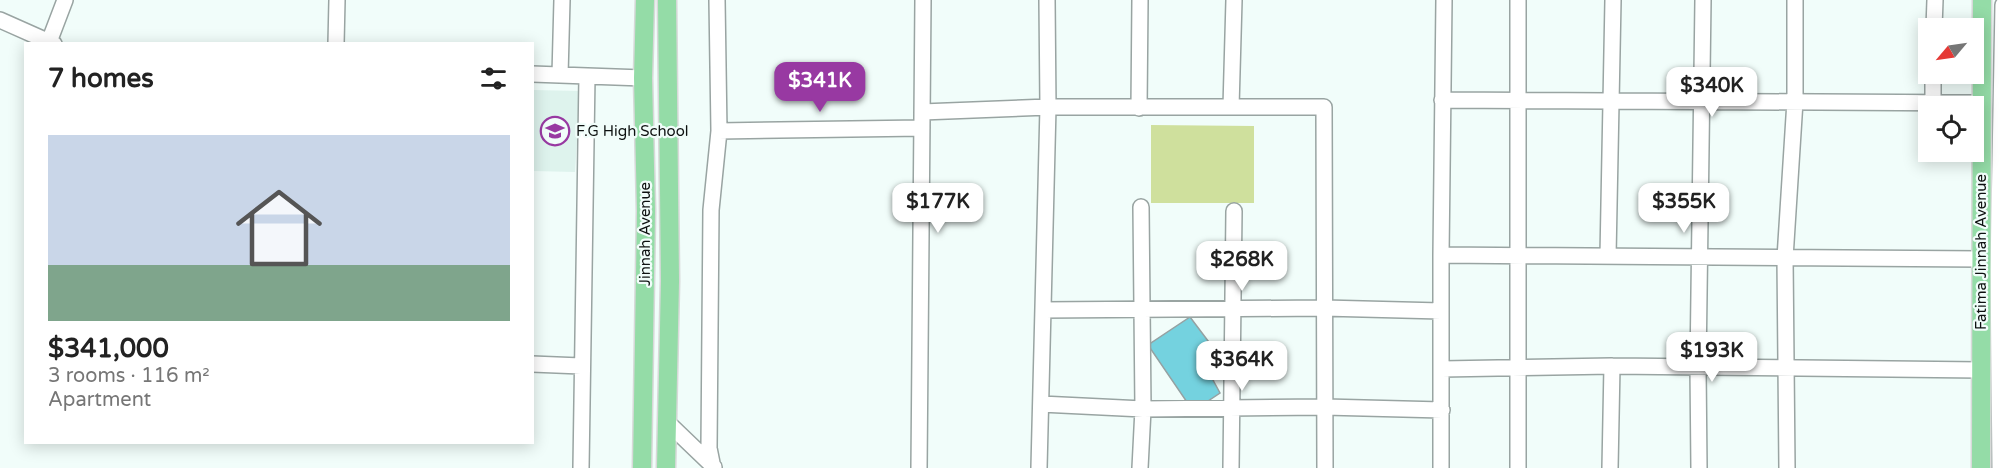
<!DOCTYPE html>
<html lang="en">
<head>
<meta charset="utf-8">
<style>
  body { margin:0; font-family:"Varela Round",sans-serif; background:#f2f2f2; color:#222; height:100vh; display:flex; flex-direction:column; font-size:22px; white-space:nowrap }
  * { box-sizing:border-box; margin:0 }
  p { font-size:20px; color:#767676 }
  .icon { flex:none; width:33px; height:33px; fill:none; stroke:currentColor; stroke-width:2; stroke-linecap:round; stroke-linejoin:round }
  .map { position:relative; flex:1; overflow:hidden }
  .details { position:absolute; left:24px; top:42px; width:510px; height:402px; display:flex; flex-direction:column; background:#fff; border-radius:0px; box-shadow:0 3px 15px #0003 }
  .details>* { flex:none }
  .needle { width:39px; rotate:241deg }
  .tools { position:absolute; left:1918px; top:18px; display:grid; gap:12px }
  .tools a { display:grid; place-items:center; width:66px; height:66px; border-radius:0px; background:#fff; box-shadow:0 3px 15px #0003; font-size:30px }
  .price { position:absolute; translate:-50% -51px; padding:0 14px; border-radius:12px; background:#fff; color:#222; font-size:20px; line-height:39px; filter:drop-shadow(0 2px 3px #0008) }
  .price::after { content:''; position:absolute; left:50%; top:36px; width:18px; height:14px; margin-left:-9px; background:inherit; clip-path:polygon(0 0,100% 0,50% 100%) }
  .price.selected { background:#9839a2; color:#fff }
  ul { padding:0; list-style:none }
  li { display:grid; align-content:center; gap:12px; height:318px; padding:0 24px }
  li span { display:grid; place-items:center; height:186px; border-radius:0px; color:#555 }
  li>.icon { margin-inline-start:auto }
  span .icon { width:108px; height:108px; fill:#fffc; stroke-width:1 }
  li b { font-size:26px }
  h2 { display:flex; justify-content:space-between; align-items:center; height:72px; padding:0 24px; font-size:26px }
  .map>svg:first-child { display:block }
  .built { fill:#def3ed }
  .green { fill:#cfe09d }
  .building { fill:#74d2df; stroke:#95a1a2; stroke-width:1.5 }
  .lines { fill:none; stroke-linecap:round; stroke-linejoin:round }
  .minor-casing { stroke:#99a4a2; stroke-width:18 }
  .major-casing { stroke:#d8d9d9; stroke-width:21 }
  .minor { stroke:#fff; stroke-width:15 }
  .major { stroke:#94dca7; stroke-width:18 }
  .labels { text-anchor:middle; stroke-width:4.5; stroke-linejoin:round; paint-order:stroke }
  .poi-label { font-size:15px; fill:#0d1110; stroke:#f1fdfa; text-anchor:start }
  .street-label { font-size:15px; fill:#0d1110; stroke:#f1fdfa }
</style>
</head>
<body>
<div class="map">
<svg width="2003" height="468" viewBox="0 0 2003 468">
  <rect width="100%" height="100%" fill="#f1fdfa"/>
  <path class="built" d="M533,90L580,91L575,172L533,171Z"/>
  <path class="green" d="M1151,125L1254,126V203H1151Z"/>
  <path class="building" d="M1190,317L1230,370L1213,380L1220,393L1193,411L1148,345Z"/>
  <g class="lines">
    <g class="minor-casing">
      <path id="minor" d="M0,20L54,44
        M1934,28L1935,0
        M49,42L65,0
        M336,44L337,0
        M532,74L643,78
        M560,75L562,0
        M1442,100L1981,103
        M1933,102V74
        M1231,107L1234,0
        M1139,108L1140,0
        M922,112L1048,107H1324L1325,468
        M719,131L922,128
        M1441,255L1981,259
        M1608,256L1613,0
        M1043,310L1324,308L1441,311
        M532,364L581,366
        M1442,369L1612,366L1981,370
        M1041,404L1143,409L1325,407L1442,410
        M666,421L714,467
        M581,468L587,76
        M713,468L709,448L711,210L719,131L717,0
        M919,468L923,0
        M1039,468L1048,107L1047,0
        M1140,468L1143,409L1141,207
        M1231,468L1234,211
        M1441,468V255L1444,0
        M1518,468V0
        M1610,468L1612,366
        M1699,468L1698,367L1703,0
        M1787,468L1785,258L1795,101V0
        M2000,468L1998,269L2003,5"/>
    </g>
    <g class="major-casing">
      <path id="major" d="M642,468L646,211L643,78L645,0
        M666,468L670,281L667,0
        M1981,468L1982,0"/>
    </g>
    <use href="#minor" class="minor"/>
    <use href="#major" class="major"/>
  </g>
  <defs>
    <g id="school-ring" transform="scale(1.5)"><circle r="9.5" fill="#f1fdfa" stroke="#9839a2" stroke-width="1.5"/><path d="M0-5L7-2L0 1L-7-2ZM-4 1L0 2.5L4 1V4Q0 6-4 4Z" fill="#9839a2"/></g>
  </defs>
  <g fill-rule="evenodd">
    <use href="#school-ring" x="555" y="131"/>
  </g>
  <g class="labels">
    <g class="poi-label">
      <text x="576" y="136">F.G High School</text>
    </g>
    <g class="street-label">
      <text transform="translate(645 234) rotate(-90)" y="5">Jinnah Avenue</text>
      <text transform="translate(1981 252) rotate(-90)" y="5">Fatima Jinnah Avenue</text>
    </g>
  </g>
</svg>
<div class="tools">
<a><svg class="needle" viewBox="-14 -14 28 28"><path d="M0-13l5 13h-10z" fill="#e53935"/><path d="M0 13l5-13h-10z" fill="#767676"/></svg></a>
<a><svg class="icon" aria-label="locate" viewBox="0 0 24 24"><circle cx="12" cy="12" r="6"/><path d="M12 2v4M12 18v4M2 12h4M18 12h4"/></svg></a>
</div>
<b class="price selected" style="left:820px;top:113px">$341K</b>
<b class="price" style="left:1712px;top:118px">$340K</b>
<b class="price" style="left:938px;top:234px">$177K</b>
<b class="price" style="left:1684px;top:234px">$355K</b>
<b class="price" style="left:1242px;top:292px">$268K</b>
<b class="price" style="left:1712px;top:383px">$193K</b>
<b class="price" style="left:1242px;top:392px">$364K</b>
<section class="details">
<h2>7 homes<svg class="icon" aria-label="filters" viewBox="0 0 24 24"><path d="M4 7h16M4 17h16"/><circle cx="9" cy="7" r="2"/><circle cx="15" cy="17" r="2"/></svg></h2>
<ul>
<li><span style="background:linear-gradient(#c9d6e8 70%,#7fa58c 0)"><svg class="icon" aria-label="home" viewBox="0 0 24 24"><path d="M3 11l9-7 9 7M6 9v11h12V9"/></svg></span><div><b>$341,000</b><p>3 rooms · 116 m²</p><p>Apartment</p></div></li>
</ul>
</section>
</div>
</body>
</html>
